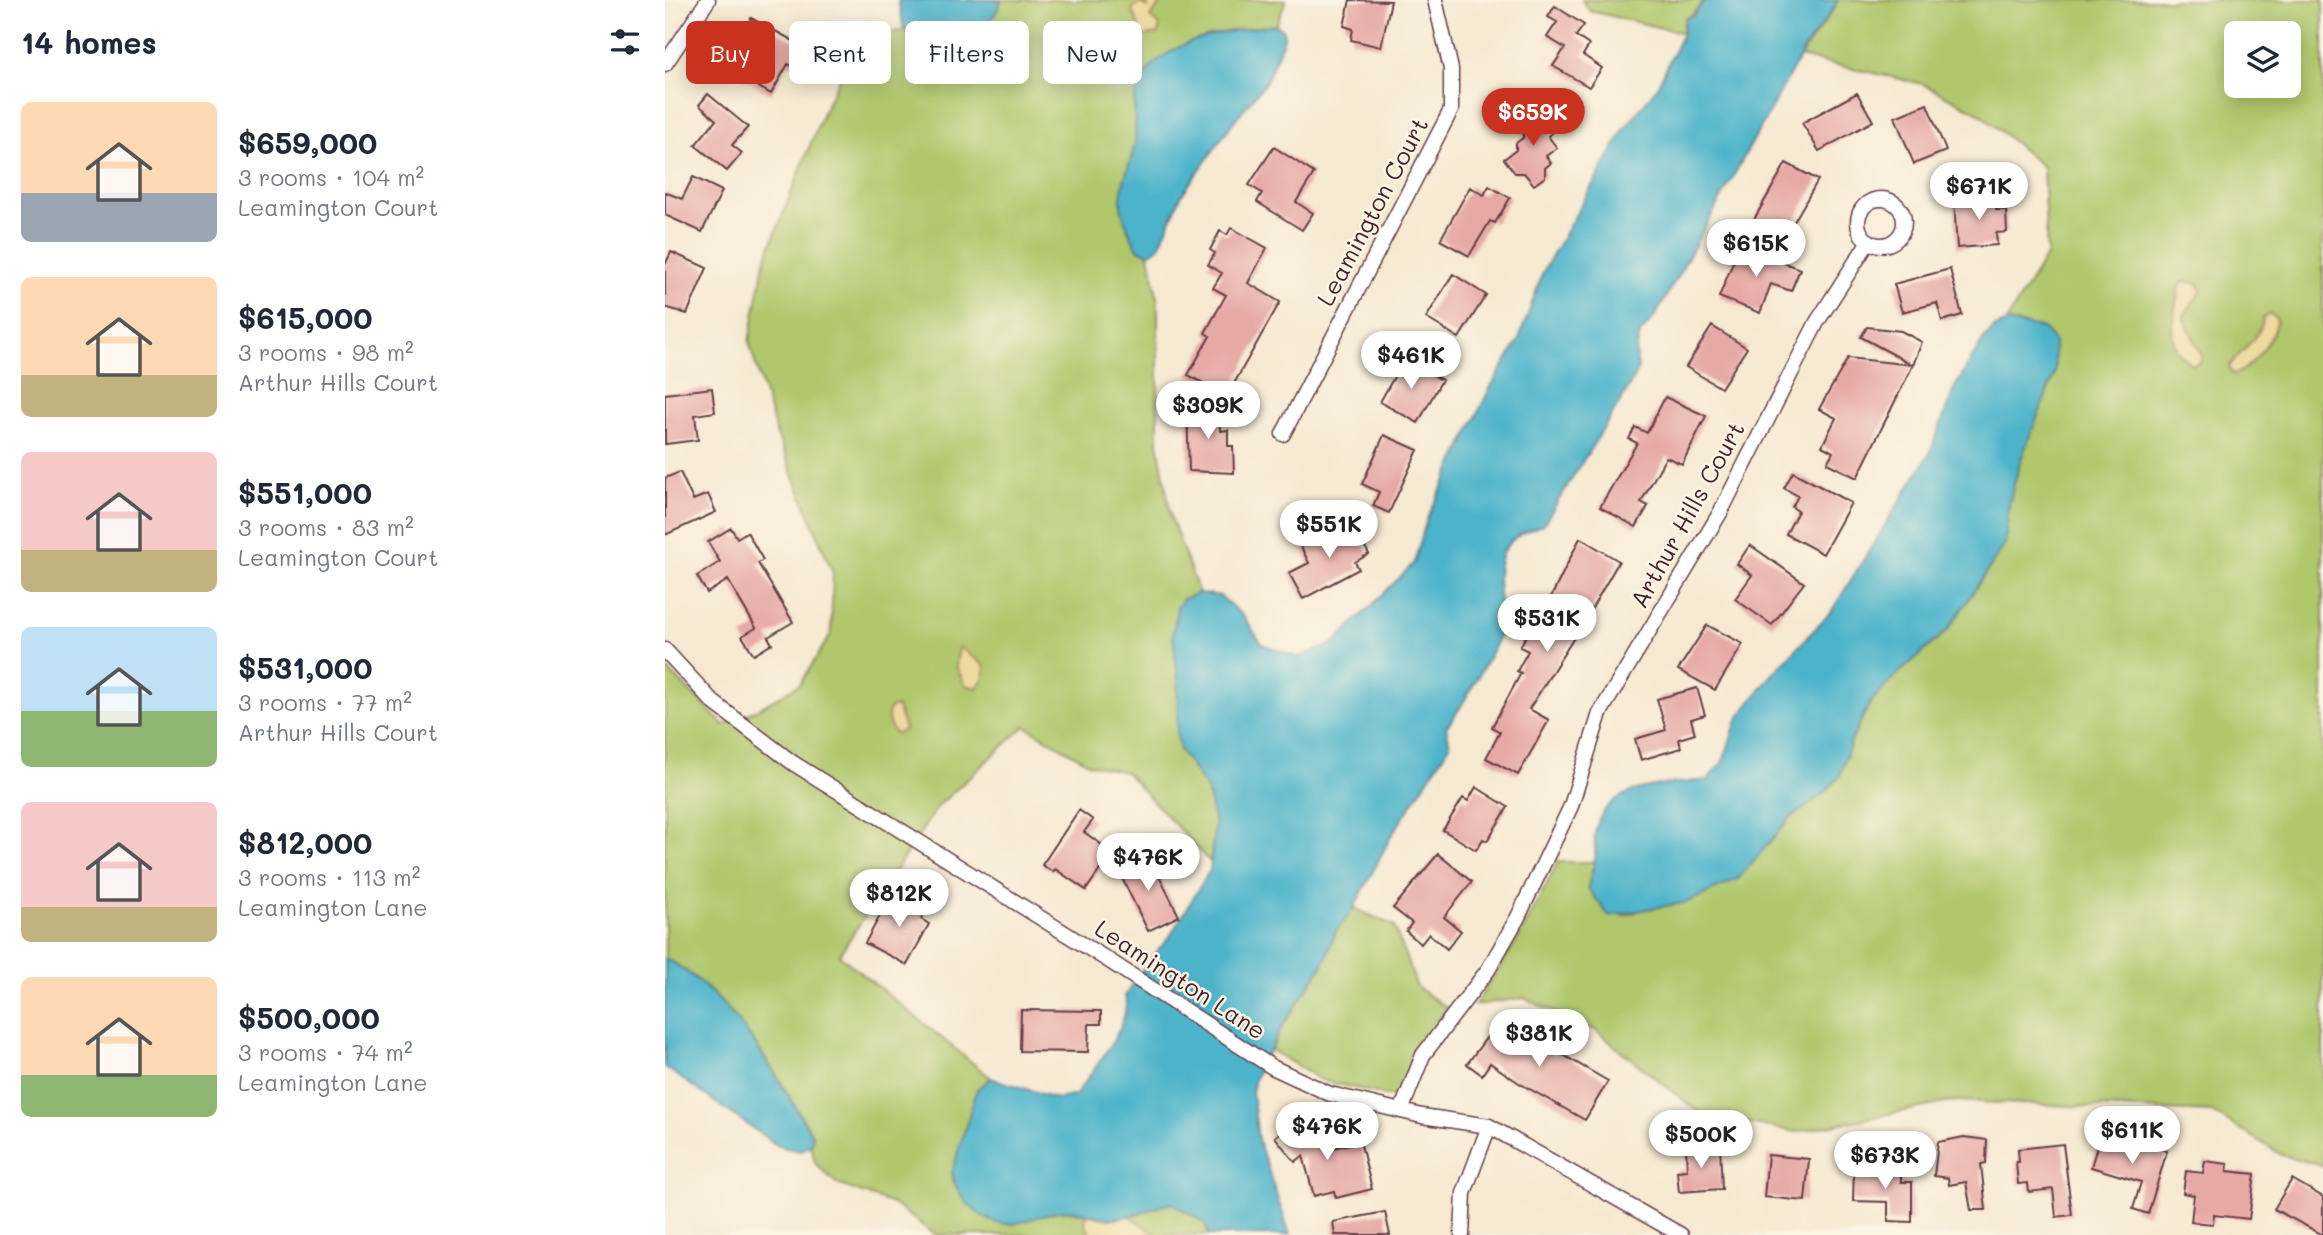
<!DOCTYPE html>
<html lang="en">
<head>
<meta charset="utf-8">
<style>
  body { margin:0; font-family:Mali,sans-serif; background:#f6f6f7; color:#1f2937; height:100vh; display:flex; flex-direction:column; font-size:26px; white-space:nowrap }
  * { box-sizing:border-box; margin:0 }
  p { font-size:23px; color:#747a83 }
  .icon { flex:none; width:38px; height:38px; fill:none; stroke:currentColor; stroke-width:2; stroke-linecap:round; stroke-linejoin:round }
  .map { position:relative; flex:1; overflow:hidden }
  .details { display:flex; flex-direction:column; background:#fff; width:665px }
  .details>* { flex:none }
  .banner { position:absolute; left:21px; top:21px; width:665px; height:63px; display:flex; gap:14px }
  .controls { position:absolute; left:1559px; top:21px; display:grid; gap:14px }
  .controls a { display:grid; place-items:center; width:77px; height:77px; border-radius:10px; background:#fff; box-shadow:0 4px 18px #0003; font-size:35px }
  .price { position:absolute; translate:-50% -60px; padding:0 16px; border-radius:24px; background:#fff; color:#222; font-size:23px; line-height:46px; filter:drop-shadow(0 2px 4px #0008) }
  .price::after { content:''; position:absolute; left:50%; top:42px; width:21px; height:16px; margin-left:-10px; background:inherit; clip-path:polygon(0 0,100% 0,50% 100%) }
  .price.active { background:#c8321e; color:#fff }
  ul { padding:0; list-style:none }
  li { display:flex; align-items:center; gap:21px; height:175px; padding:0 21px }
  li span { display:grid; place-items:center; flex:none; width:196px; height:140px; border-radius:10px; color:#555 }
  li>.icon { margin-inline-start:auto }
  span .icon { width:84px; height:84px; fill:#fffc; stroke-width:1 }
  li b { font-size:30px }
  h2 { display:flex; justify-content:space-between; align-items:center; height:84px; padding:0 21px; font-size:30px }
  .tag { padding:0 24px; border-radius:10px; background:#fff; box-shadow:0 4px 18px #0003; font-size:24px; line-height:63px }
  .tag.active { background:#c8321e; color:#fff }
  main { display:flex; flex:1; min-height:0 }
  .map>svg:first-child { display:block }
  .green { fill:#b0c76c; stroke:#7d734c; stroke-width:2; fill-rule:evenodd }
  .sand { fill:#eeda9e; stroke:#9c7c64; stroke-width:2 }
  .water { fill:#4bb3ca; stroke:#4a697a; stroke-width:2 }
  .building { fill:#e6a9a4 }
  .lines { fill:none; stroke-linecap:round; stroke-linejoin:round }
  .minor-casing { stroke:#643d44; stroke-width:17 }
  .minor { stroke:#fff; stroke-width:14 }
  .labels { text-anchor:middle; stroke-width:5; stroke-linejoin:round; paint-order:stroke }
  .street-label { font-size:24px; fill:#4a1f2b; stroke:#fcf5e5 }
</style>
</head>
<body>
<main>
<section class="details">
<h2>14 homes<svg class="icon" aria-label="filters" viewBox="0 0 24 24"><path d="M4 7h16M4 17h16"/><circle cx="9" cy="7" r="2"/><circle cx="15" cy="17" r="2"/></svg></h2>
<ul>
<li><span style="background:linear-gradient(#ffd9b3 65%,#9aa5b1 0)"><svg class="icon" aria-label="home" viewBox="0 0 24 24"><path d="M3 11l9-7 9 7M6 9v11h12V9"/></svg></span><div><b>$659,000</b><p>3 rooms · 104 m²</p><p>Leamington Court</p></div></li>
<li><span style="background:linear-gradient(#ffd9b3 70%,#c2b280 0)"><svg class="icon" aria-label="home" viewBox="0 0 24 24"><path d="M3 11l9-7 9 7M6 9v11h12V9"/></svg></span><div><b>$615,000</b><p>3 rooms · 98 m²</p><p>Arthur Hills Court</p></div></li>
<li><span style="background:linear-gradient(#f6c9c9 70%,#c2b280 0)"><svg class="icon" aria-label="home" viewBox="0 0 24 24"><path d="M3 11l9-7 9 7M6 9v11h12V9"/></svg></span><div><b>$551,000</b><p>3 rooms · 83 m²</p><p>Leamington Court</p></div></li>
<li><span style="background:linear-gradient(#bfe0f5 60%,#8fb573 0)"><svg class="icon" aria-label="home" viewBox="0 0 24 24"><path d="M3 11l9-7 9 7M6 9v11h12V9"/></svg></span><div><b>$531,000</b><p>3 rooms · 77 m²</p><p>Arthur Hills Court</p></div></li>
<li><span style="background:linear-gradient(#f6c9c9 75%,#c2b280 0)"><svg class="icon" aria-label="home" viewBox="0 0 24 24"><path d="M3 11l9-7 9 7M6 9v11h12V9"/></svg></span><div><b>$812,000</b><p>3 rooms · 113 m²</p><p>Leamington Lane</p></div></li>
<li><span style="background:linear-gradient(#ffd9b3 70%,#8fb573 0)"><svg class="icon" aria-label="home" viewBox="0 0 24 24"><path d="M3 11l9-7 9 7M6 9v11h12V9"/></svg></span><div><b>$500,000</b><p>3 rooms · 74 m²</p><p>Leamington Lane</p></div></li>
</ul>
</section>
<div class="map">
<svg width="1658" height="1235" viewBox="0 0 1658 1235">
  <rect width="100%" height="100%" fill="#fcf5e5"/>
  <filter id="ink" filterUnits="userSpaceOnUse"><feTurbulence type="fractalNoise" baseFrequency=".0143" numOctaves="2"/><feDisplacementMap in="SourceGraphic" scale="14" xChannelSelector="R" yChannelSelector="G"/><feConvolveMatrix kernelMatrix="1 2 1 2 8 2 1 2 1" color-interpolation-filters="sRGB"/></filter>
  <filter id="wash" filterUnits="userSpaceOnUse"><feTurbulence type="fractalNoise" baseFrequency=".00686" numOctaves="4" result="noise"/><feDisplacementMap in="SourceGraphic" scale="28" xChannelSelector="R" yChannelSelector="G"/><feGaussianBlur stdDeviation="1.57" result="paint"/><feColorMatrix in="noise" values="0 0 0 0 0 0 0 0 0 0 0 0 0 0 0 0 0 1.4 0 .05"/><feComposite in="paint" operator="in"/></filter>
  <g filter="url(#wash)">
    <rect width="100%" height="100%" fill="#f6e9d1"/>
    <path class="green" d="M336,0H621L611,25C566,30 494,38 474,86C465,106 473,124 470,144C466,166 457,208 463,230C465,236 470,243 473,249L484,254L493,301V443L506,517L534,593L519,599L508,634L513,679L512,735L542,790L550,824L545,862L461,772L425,764L360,726L273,806L174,955L326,1078L312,1089L288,1182L301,1201L340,1224L397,1210L445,1218L507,1203L540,1223L544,1235H271L228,1204L172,1184L150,1163L146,1145L148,1136C110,1072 68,995 0,958V667L59,725L93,709L135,684L166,634L168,573L112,435L84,342L100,260L159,110L194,40L239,30L263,45L335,5Z
      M917,0H1040L1018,24V33L925,11Z
      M1173,0H1658V1166L1617,1155L1547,1112L1290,1101L1132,1132L1036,1114L930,1030L859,998L810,1005L855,936L893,862H930L925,876L958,916L1073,879L1124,819L1158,794L1174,777L1187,739L1204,704L1229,677L1283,630L1340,544L1344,503L1356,459L1390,372L1360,324L1341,322L1382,254L1378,167L1314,113L1258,84L1135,57C1147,36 1163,22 1173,0ZM1572,33H1624V86H1572Z
      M689,908L729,926L752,987L782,1008L746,1058L733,1098L656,1080L606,1050L618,1025L659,963L670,933Z"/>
    <path class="sand" d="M482,0H494L495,5L485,17L495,26L493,34L477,36L462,46L456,45L448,32L456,30L460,39L474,26L467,9L475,3L483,8Z
      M1520,281L1533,284L1536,291L1518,317L1537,356L1535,362L1528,365C1495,346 1510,315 1514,285Z
      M1605,314L1612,319C1612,335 1584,373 1567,374L1564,367C1575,351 1598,335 1598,318Z
      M294,647L320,666L319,677L312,688L300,685L291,666Z
      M226,707H232L240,729L231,734C224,728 220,715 226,707Z
      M422,1215L445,1219L463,1215L492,1235H426L420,1224Z"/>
    <path class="water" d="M233,0H336C330,27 289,53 262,45C254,42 246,35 239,30Z
      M1040,0H1173C1163,21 1149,32 1138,51L991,315L975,334L971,351L973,370L958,397L878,525C832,539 830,560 835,602C836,608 839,618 838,624C834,642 794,713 781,727L785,745L725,838L689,908L670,933L659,963L618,1025L590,1078L587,1092L593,1139L625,1235H544L540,1223L507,1203C488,1208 462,1219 443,1218C428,1217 411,1208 395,1211C378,1213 361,1224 343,1224C317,1224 290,1196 287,1172L312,1089L326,1078L393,1099L411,1095C427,1070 468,1025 460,996L484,960L504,938L545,870L550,824L542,790L515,750L512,735L513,679L508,634L512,608L518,599L534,593L555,596L579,617L597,644L633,657L668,644L749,563L762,519L824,390L853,342L878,272L960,128L992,87L1018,33L1020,18L1029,15Z
      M611,25L618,29L619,38L601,82L569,121L516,196L494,247L484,254L473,249C466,235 455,216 456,199C456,183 466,163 469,147C474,126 464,105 474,84C497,38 566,30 611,25Z
      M1341,322L1377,328L1389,341L1390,372L1356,459L1344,503L1340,544L1283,630L1229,677L1204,704L1187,739L1174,777L1158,794L1124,819L1073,879L1023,902L944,916L923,888C924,879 928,870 930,861C931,853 929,843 930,834C937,782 1003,785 1042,780L1058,762L1072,720L1106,676L1166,612L1265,453L1289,389L1318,340L1329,328Z
      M0,958C70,996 108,1072 148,1137L146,1145L135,1151L113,1146L0,1067Z"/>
    <g id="blocks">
      <path class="building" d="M685,0L726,1L716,47L686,40L688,29L679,26Z
        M890,6L919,25L911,36L924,45L918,55L937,68L924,87L888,66L900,48L882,37L892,22L883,17Z
        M86,18L138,46L127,66L123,64L106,94L77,78L94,45L77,36Z
        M1192,93L1208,121L1154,151L1137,123Z
        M43,94L83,127L67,145L77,153L62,171L30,145L51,120L34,105Z
        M1262,104L1281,151L1249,164L1230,117Z
        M858,112H882V124L888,132L883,136L892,148L881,156L886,163L880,168V177L869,185L859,173H850L839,159L851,150V143L858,138Z
        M609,147L649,173L631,202L648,213L637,230L592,202L597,193L584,185Z
        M1121,163L1153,180L1118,241L1087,223Z
        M28,177L57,191L37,232L0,215V192L17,199Z
        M824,186L845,198L830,223L825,221L804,256L775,240L805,187L819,195Z
        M1331,197V210H1341L1342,232L1331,233L1332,245L1292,248L1289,200Z
        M566,228L602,248L583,283L615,302L562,396L523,375L545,336L540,333L561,295L548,288L557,273L543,265L550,253L545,250L555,231L562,235Z
        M1073,250L1084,255L1086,250L1135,269L1126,291L1106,284L1095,313L1054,297Z
        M6,252L42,268L22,314L0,307V265Z
        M1285,269L1297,315L1277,321L1272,303L1237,312L1229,284Z
        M788,274L821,295L794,338L761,318Z
        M1047,326L1082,348L1056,388L1021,367Z
        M1202,327L1236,331L1257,342L1248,365L1196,337Z
        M1183,358L1248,365L1192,478L1162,463L1168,452L1157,446L1171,418L1154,409Z
        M739,359L777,380L753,423L715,402Z
        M47,388L50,412L30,415L33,440L0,444V394Z
        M1000,397L1041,416L1017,464L1001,457L976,502L983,506L971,527L935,507L972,443L964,439L970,427L982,433Z
        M554,404L555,431L563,430V446H568L569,473L524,471L522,405Z
        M719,435L753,450L724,513L708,506L714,492L697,484Z
        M15,472L28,500L43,494L51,512L0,535V478Z
        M1128,472L1186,503L1158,554L1121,534L1133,511L1127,507L1133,496L1119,488Z
        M681,523H687L704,554L690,562L694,569L638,599L624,573L644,563L636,547Z
        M66,528L72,538L82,532L98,560L93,563L128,622L103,637L107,644L89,655L77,636L91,628L63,580L42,593L32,576L55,562L43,542Z
        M915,538L954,561L926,610L915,604L900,630L910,636L864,709L884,720L853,775L821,758L835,732L827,727L856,673L852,671L863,651L855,647L865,628L870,630Z
        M1085,545L1139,583L1107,625L1070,599L1087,575L1072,564Z
        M1042,625L1078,644L1050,690L1013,670Z
        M1032,688L1040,715L1026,719L1030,734L1014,739L1016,748L976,760L970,739L1001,730L992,699Z
        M811,787L843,807L822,841L818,839L811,850L778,830L798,798L803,801Z
        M414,810L428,820L419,832L447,852L421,890L390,869L388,872L377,865Z
        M483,854L514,916L483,931L453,870Z
        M773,854L807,882L779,917L796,931L782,949L764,934L756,944L741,931L747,923L728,908Z
        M228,892L261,909L256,919L264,924L242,965L200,943Z
        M356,1010L436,1011V1024H424L423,1052L355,1051Z
        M836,1018L889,1055L891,1051L943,1081L920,1120L854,1083L825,1063L817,1075L802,1064Z
        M635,1117L661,1150L695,1141L707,1189L671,1198L669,1191L649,1196L638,1156L630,1162L610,1137Z
        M1445,1134L1502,1151L1483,1214L1468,1209L1476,1182L1426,1167L1433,1143L1441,1146Z
        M1299,1137L1322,1140L1321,1163L1316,1164L1321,1210H1306L1301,1182L1284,1185L1283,1178L1269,1176L1273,1142Z
        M1398,1144L1407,1215L1391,1217L1388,1189L1364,1192L1363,1183L1353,1184L1351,1162H1354L1353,1149Z
        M1055,1145L1057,1189L1014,1192L1012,1171L1022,1170L1021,1147Z
        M1103,1155L1144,1159L1140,1201L1099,1197Z
        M1540,1161L1563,1164L1562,1171L1590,1174L1584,1219L1549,1215L1548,1224L1526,1222L1529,1195L1518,1193L1521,1171L1538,1173Z
        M1189,1167H1236V1182H1247V1222L1223,1221V1202L1188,1201Z
        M1627,1179L1658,1197V1235L1609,1209Z
        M720,1212L725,1235H670L668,1222Z"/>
    </g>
  </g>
  <g filter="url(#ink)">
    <use href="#blocks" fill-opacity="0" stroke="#643d44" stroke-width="2"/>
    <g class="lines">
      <g class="minor-casing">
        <path id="minor" d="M0,64L43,0
          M1193 222a23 23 0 1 1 46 0a23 23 0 1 1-46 0Z
          M618,434L786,110V69L770,0
          M0,650L48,702L128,763L446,962L607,1067L665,1094L757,1116L824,1126L1016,1235
          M736,1111L758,1055L823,970L853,917L906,806L935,713L1055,513L1152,322L1204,241
          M797,1235L799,1193L824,1126"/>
      </g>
      <use href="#minor" class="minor"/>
    </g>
  </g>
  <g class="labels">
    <g class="street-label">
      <text transform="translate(708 212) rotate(-62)" y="8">Leamington Court</text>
      <text transform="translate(1023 515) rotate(-61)" y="8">Arthur Hills Court</text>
      <text transform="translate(515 980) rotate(33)" y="8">Leamington Lane</text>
    </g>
  </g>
</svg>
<div class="controls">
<a><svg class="icon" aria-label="layers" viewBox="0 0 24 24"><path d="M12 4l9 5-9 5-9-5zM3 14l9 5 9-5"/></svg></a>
</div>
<b class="price active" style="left:868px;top:148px">$659K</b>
<b class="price" style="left:1314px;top:222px">$671K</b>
<b class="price" style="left:1091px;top:279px">$615K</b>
<b class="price" style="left:746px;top:391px">$461K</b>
<b class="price" style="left:543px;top:441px">$309K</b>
<b class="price" style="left:664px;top:560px">$551K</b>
<b class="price" style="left:882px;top:654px">$531K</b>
<b class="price" style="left:483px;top:893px">$476K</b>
<b class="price" style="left:234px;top:929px">$812K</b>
<b class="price" style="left:874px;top:1069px">$381K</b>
<b class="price" style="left:662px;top:1162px">$476K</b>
<b class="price" style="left:1467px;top:1166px">$611K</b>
<b class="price" style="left:1036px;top:1170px">$500K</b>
<b class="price" style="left:1220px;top:1191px">$673K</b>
<div class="banner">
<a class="tag active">Buy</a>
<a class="tag">Rent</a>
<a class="tag">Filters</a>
<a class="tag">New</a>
</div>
</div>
</main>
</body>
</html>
